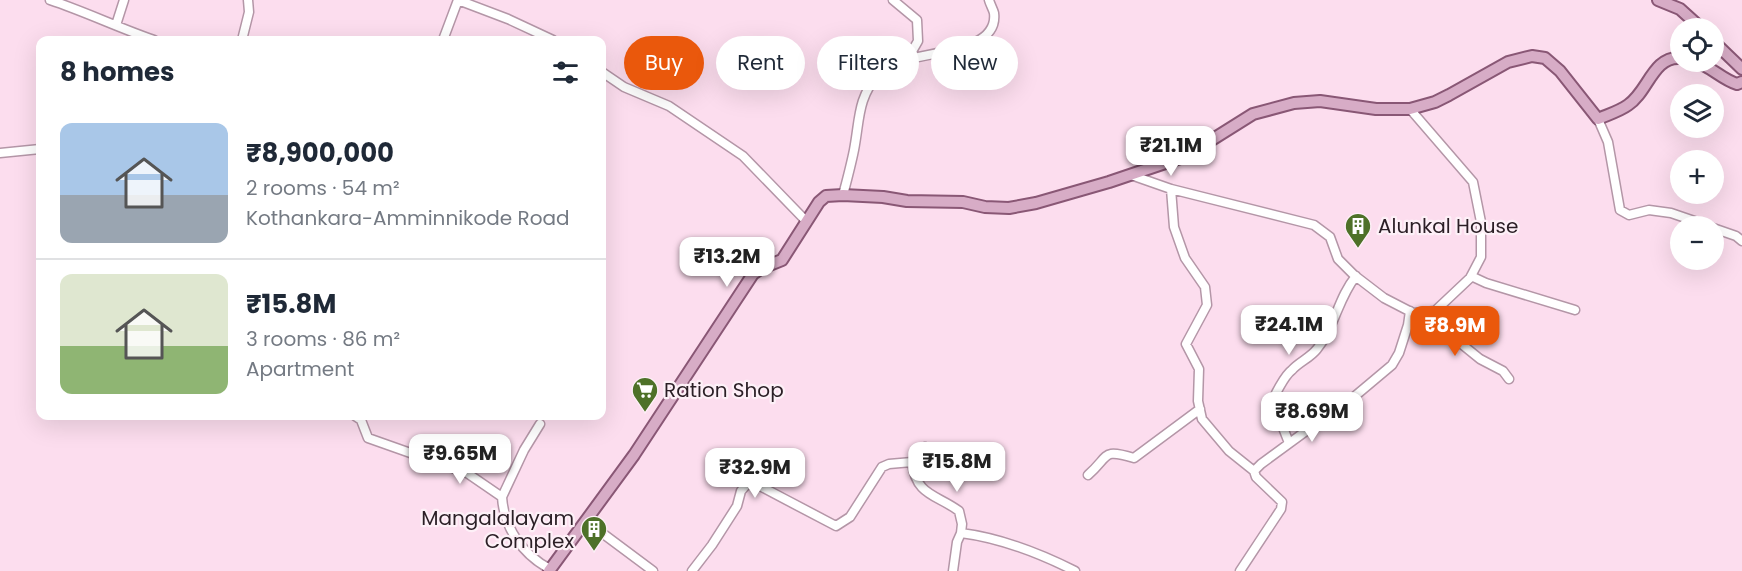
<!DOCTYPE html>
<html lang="en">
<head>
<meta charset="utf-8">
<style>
  body { margin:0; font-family:Poppins,sans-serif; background:#f6f6f7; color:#1f2937; height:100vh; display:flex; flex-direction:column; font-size:22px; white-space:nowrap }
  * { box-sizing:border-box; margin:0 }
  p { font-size:20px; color:#747a83 }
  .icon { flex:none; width:33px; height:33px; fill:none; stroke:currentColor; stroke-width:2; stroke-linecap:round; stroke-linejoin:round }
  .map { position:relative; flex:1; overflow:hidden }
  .side { position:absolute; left:36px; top:36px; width:570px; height:384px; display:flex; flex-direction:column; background:#fff; border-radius:12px; box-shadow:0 6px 24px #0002 }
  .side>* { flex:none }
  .hud { position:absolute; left:624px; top:36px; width:570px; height:54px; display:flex; gap:12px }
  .fabs { position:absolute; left:1670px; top:18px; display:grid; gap:12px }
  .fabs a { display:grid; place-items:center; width:54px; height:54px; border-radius:50%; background:#fff; box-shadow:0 6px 24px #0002; font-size:30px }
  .price { position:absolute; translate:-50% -51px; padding:0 14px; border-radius:12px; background:#fff; color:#222; font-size:20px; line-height:39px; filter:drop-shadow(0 2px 3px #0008) }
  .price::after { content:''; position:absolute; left:50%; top:36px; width:18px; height:14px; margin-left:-9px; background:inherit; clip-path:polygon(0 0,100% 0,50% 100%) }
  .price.active { background:#ea580c; color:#fff }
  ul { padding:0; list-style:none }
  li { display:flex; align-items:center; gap:18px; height:150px; padding:0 24px }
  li+li { border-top:2px solid #e0e1e3 }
  li span { display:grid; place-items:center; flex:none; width:168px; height:120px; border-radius:12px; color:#555 }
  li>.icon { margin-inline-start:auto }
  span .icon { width:72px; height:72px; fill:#fffc; stroke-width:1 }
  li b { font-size:26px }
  h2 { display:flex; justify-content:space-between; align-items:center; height:72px; padding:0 24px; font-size:26px }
  .tag { padding:0 21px; border-radius:27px; background:#fff; box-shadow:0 6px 24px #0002; font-size:21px; line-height:54px }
  .tag.active { background:#ea580c; color:#fff }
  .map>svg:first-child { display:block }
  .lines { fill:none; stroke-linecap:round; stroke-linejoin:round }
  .minor-casing { stroke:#b496a7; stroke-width:11 }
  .major-casing { stroke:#895775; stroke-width:14 }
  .minor { stroke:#fff; stroke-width:8 }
  .major { stroke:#d7acc6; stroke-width:10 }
  .labels { text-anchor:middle; stroke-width:4.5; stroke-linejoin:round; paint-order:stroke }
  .poi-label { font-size:20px; fill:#2b1f26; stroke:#fdf0f7; text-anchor:start }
</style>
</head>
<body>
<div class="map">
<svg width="1742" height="571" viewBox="0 0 1742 571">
  <rect width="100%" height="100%" fill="#fcddee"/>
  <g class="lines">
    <g class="minor-casing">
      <path id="minor" d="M50,0C86,12 119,28 154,40
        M458,0L508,19L553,40
        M893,0L917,20L918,41L907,60
        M116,25L124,0
        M242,40L249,12L248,0
        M443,40L458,0
        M602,72L624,87L669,106L743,156L807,222
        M1598,119L1608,142L1620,210L1629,215L1649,210L1671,213L1709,226
        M0,153L40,149
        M1131,175L1171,189L1314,225L1330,237L1338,259L1354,275L1384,298L1413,313L1435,311L1470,278L1481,257V222L1473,182L1410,109
        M1171,189L1174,227L1185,258L1205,287L1207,305L1186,344L1199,369L1198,401L1202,419L1229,451L1254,471
        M843,195C847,180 851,165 854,150C860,119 857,99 879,73C900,48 1000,60 994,13C993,9 990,4 989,0
        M1713,228L1736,236L1742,241
        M1471,276L1486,283L1575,310
        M1422,312L1480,359L1503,371L1509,379
        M355,416L361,420L368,438L467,473L502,497C504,528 523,555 550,569
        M435,442V462
        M1289,443L1280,420L1271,406C1273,397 1285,375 1292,370C1299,362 1310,358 1317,349C1335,327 1338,298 1356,276
        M912,462C916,496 936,494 959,511L962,524L961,533
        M1088,475C1110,456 1101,448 1134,458L1200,409
        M502,497L524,450L540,424
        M586,521L653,571
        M692,571L712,545L737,506L741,491L748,483L758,485L836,526L850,517L882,467L889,464L912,462L925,447
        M953,571L957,542L961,533C1001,538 1039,553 1075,571
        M1240,571L1281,509L1282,502L1256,477L1254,471L1261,464L1306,431L1336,412L1392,365L1399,353L1408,325L1410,311"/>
    </g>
    <g class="major-casing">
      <path id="major" d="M1658,0L1680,9L1701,28
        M1713,41L1742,69
        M1695,62C1711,66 1721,79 1737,84L1742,82
        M549,571L634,455L753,274L762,268L782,260L819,202L826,196L843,195L883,197L907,201L963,202L985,207L1009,208L1036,203L1109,182L1186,156L1253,114L1294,103L1320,101L1376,109H1410L1435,102L1449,95L1508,62L1532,56L1545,58L1560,71L1598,119C1607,115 1620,111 1628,105C1648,92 1653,56 1680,58"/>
    </g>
    <use href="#minor" class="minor"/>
    <use href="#major" class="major"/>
  </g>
  <defs>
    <g id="building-pin" transform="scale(1.35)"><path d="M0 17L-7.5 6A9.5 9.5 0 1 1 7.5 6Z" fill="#4e7128" stroke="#fdf0f7"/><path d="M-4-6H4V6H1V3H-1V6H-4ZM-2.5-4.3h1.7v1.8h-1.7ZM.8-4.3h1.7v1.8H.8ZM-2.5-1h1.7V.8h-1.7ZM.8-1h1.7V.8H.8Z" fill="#fff"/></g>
    <g id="supermarket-pin" transform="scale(1.35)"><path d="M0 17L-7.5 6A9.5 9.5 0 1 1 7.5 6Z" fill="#4e7128" stroke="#fdf0f7"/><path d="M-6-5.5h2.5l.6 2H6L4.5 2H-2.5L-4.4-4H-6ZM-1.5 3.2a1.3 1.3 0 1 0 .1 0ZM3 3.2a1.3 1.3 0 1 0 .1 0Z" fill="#fff"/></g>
  </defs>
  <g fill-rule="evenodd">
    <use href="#building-pin" x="1358" y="226"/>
    <use href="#supermarket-pin" x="645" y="390"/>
    <use href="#building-pin" x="594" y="529"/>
  </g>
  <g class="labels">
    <g class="poi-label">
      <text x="1378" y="233">Alunkal House</text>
      <text x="664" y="397">Ration Shop</text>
      <text x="574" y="525" text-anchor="end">Mangalalayam<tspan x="574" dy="23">Complex</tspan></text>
    </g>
  </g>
</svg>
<div class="fabs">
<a><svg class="icon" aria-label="locate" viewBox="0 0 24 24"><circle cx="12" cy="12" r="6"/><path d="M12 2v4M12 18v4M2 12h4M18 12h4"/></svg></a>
<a><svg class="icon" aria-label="layers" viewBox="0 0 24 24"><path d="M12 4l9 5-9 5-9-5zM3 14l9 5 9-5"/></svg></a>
<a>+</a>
<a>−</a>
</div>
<b class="price" style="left:1171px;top:177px">₹21.1M</b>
<b class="price" style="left:727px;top:288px">₹13.2M</b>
<b class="price" style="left:1289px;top:356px">₹24.1M</b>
<b class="price active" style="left:1455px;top:357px">₹8.9M</b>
<b class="price" style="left:1312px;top:443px">₹8.69M</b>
<b class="price" style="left:460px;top:485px">₹9.65M</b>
<b class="price" style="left:957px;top:493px">₹15.8M</b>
<b class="price" style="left:755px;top:499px">₹32.9M</b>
<div class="hud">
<a class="tag active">Buy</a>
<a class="tag">Rent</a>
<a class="tag">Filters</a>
<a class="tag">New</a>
</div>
<section class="side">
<h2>8 homes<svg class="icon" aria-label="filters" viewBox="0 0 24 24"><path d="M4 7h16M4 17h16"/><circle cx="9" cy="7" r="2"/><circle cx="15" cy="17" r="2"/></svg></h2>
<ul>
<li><span style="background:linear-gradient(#a9c7e8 60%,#9aa5b1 0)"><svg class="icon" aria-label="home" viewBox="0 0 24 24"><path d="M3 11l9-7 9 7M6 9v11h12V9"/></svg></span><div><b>₹8,900,000</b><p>2 rooms · 54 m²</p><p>Kothankara-Amminnikode Road</p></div></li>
<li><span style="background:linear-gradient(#dfe7d0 60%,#8fb573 0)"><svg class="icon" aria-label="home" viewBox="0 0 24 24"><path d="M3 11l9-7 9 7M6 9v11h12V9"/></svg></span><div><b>₹15.8M</b><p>3 rooms · 86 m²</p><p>Apartment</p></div></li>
</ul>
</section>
</div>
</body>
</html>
